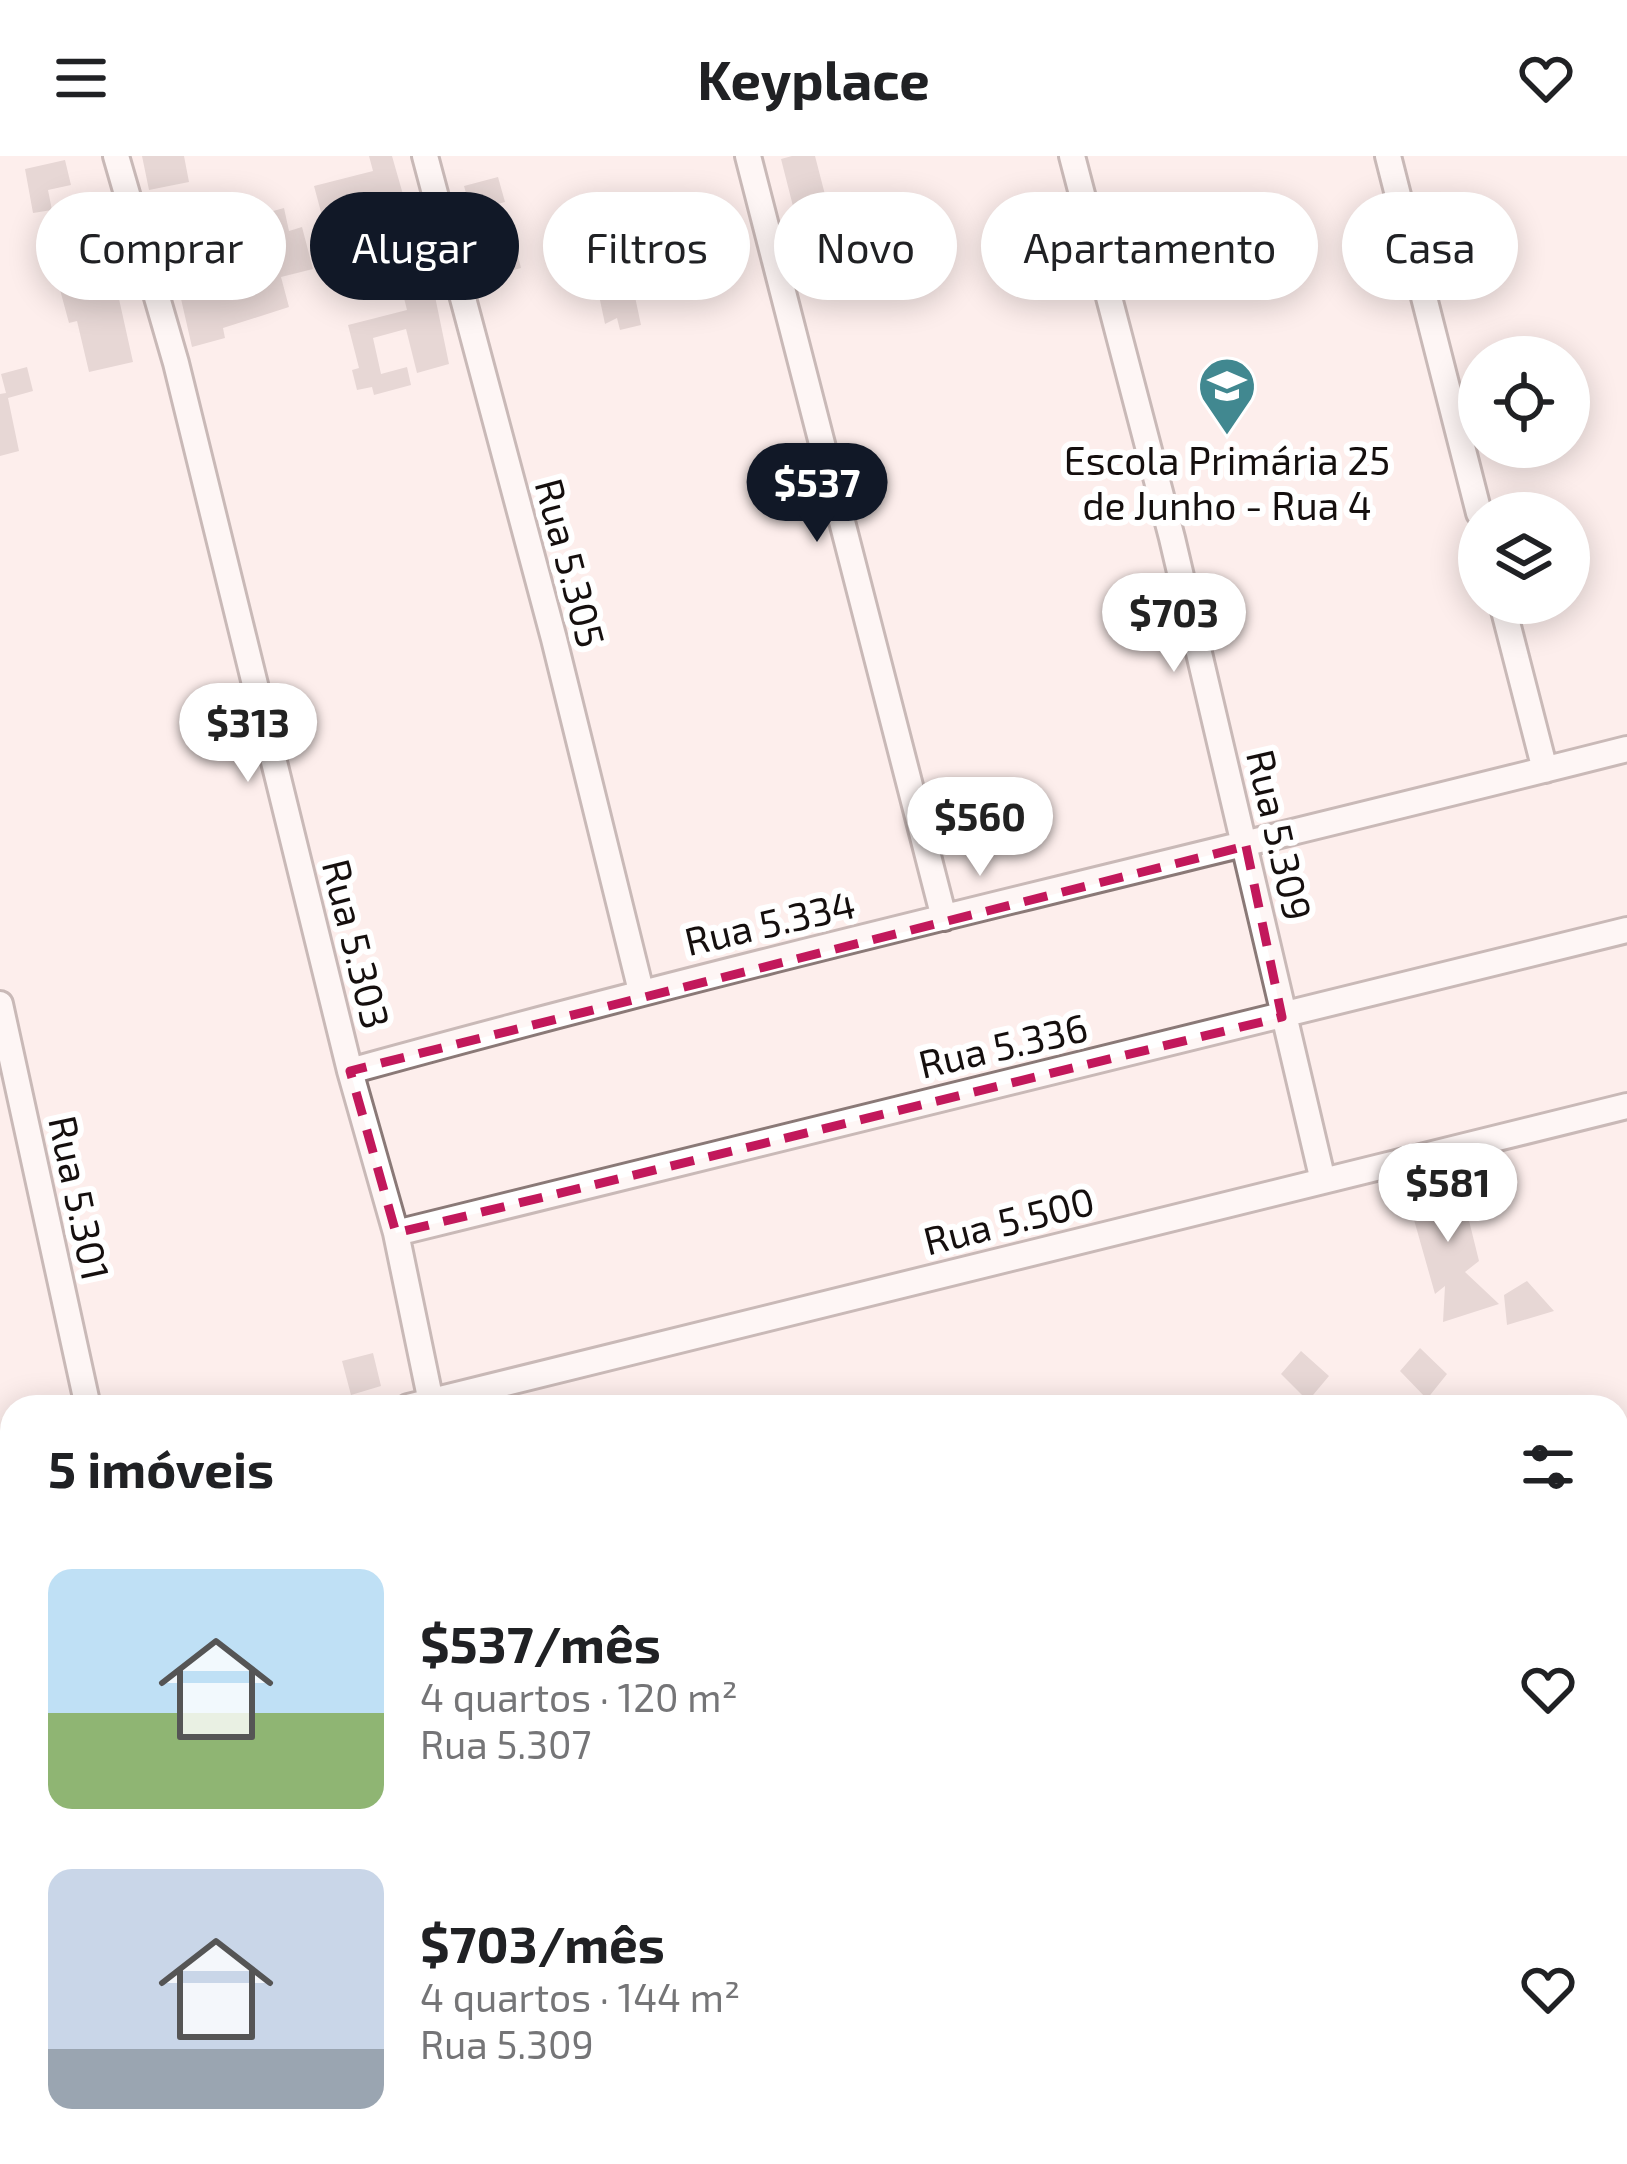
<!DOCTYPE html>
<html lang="pt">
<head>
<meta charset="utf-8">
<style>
  body { margin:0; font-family:"Exo 2",sans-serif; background:#f6f6f6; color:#202124; height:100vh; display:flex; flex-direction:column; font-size:45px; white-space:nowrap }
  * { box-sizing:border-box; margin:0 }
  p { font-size:39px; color:#757577 }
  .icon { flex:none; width:66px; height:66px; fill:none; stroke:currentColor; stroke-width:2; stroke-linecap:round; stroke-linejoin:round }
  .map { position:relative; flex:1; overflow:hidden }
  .drawer { position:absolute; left:0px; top:1239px; width:1629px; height:771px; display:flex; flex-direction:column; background:#fff; border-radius:36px 36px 0 0; box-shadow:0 6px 30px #0003 }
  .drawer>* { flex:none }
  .guide { position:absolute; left:36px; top:36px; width:1557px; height:108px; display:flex; gap:24px }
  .tools { position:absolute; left:1458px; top:180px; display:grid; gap:24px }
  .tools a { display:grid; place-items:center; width:132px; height:132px; border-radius:50%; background:#fff; box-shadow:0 6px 30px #0003; font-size:60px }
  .price { position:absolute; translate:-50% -102px; padding:0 27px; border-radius:42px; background:#fff; color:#222; font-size:39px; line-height:78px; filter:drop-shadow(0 3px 6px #0008) }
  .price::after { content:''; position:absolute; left:50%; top:72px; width:36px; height:27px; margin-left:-18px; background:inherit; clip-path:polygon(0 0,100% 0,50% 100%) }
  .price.current { background:#111827; color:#fff }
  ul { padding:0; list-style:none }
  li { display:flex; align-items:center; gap:36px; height:300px; padding:0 48px }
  li span { display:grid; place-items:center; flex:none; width:336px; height:240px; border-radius:24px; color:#555 }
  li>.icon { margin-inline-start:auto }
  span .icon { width:144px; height:144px; fill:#fffc; stroke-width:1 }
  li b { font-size:51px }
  h2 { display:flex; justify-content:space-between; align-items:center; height:144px; padding:0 48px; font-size:51px }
  .chip { padding:0 42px; border-radius:54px; background:#fff; box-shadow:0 6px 30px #0003; font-size:42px; line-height:108px }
  .chip.current { background:#111827; color:#fff }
  header { display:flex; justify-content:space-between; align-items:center; height:156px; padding:0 48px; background:#fff; font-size:54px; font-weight:700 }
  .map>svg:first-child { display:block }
  .building { fill:#ccbab8 }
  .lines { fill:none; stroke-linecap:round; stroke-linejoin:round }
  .minor-casing { stroke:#8a7977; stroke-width:30 }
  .highway-casing { stroke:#95443f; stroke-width:42 }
  .minor { stroke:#fff; stroke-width:24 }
  .highway { stroke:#da615a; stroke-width:36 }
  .marked { fill:none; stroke:#c2185b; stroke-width:9; stroke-dasharray:24 15; stroke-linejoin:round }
  .labels { text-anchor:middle; stroke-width:12; stroke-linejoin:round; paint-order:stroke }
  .poi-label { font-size:39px; fill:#150f0e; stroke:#fff }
  .street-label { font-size:39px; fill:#150f0e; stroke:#fff }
</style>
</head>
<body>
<header><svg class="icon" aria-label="menu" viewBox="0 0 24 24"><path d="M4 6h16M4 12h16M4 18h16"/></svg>Keyplace<svg class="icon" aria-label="heart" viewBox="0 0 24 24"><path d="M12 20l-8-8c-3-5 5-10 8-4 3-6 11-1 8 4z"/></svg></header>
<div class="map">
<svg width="1627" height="2008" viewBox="0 0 1627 2008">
  <rect width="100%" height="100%" fill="#fdeeec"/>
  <path class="building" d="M142,0H184L189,26L149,34Z
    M369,0H392L418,91L431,121L449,208L417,217L406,173L373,182L381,218L407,211L411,229L374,239L372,231L357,234L352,214L359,212L348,169L407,154L398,118L393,112L371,118L357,62L325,71L314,30L373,15Z
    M792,0H815L829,54L796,62L781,3Z
    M65,4L71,29L48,34L52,54L33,57L25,13Z
    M498,21L505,46L471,55L464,30Z
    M284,52L289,75L302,71L313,113L281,121L289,151L223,172L225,182L192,191L176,121L204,114L208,129L269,113L255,60Z
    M514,84L521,112L487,121L480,93Z
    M627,103L641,169L620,174L617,162L605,168L593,111Z
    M113,116L133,206L89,216L77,165L69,167L59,130Z
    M27,211L33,235L8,242L19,295L0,300V238L6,237L1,218Z
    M1458,1020L1479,1105L1465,1116L1499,1148L1443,1166L1445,1130L1435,1138L1405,1032Z
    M1527,1125L1554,1155L1507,1169L1504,1139Z
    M1420,1192L1447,1218L1427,1243L1400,1215Z
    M1301,1195L1329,1220L1308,1245L1281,1218Z
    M373,1197L381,1230L351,1239L342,1205Z"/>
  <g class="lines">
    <g class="minor-casing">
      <path id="minor" d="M116,0L176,207L350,915L396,1077L431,1246
        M425,0L554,483L641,835
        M748,0L944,762
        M1072,0L1172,382L1323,1025
        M1388,0L1479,357
        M1502,447L1545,614
        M0,848L88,1251
        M350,915C773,798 1201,701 1627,593
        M396,1077L1627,774
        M408,1251L1627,950
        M1617,1307L1627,1313
        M0,1343L12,1340
        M1617,1717L1627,1705
        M0,1720L12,1706
        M1052,1998L1062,2008
        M1163,1998L1175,2008
        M114,2008L121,1998
        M483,2008L493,1998
        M786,2008L797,1998
        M1391,2008L1399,1998"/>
    </g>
    <g class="highway-casing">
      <path id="highway" d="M0,1512L12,1519
        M0,1543L12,1550
        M899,1998L919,2008
        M958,1998L978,2008"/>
    </g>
    <use href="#minor" class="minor"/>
    <use href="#highway" class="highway"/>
  </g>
  <path d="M0 0H1627V2008H0ZM1246,690L1282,861L396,1077L350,915Z" fill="#fdeeec" fill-opacity=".55" fill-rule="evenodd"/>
  <path class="marked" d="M1246,690L1282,861L396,1077L350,915Z"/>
  <defs>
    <g id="school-pin" transform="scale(3)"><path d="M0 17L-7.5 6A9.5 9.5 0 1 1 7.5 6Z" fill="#418890" stroke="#fff"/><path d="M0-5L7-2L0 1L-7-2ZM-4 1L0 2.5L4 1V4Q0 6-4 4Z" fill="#fff"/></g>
  </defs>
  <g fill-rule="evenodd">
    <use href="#school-pin" x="1227" y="230"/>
  </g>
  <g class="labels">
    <g class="poi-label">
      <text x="1227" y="319">Escola Primária 25<tspan x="1227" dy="45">de Junho - Rua 4</tspan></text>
    </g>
    <g class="street-label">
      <text transform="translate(570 407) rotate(75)" y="14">Rua 5.305</text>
      <text transform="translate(1279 679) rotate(77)" y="14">Rua 5.309</text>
      <text transform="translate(770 767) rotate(-13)" y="14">Rua 5.334</text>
      <text transform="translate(356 788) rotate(76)" y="14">Rua 5.303</text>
      <text transform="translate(1003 890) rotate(-13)" y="14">Rua 5.336</text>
      <text transform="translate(79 1042) rotate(78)" y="14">Rua 5.301</text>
      <text transform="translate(1009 1065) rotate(-14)" y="14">Rua 5.500</text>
    </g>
  </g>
</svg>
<div class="tools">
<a><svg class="icon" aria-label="locate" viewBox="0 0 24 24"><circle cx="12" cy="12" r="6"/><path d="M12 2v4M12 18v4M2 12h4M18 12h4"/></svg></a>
<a><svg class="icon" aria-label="layers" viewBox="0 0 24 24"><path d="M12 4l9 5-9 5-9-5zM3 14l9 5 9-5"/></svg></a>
</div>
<b class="price current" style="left:817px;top:389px">$537</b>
<b class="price" style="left:1174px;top:519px">$703</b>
<b class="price" style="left:248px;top:629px">$313</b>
<b class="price" style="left:980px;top:723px">$560</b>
<b class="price" style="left:1448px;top:1089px">$581</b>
<div class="guide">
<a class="chip">Comprar</a>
<a class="chip current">Alugar</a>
<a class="chip">Filtros</a>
<a class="chip">Novo</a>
<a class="chip">Apartamento</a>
<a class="chip">Casa</a>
</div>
<section class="drawer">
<h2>5 imóveis<svg class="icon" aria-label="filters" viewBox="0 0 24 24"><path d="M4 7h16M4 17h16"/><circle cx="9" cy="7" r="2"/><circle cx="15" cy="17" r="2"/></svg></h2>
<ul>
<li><span style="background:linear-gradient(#bfe0f5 60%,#8fb573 0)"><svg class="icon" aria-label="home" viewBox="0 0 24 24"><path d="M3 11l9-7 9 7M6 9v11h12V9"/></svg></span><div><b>$537/mês</b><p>4 quartos · 120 m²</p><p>Rua 5.307</p></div><svg class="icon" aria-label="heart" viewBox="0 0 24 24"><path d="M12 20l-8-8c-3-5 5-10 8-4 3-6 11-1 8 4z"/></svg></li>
<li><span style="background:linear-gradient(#c9d6e8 75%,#9aa5b1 0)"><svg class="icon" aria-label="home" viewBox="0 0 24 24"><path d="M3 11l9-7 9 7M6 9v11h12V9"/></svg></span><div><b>$703/mês</b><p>4 quartos · 144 m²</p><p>Rua 5.309</p></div><svg class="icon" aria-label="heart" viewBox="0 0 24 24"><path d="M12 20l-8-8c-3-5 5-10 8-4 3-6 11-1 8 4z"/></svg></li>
</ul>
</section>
</div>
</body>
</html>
